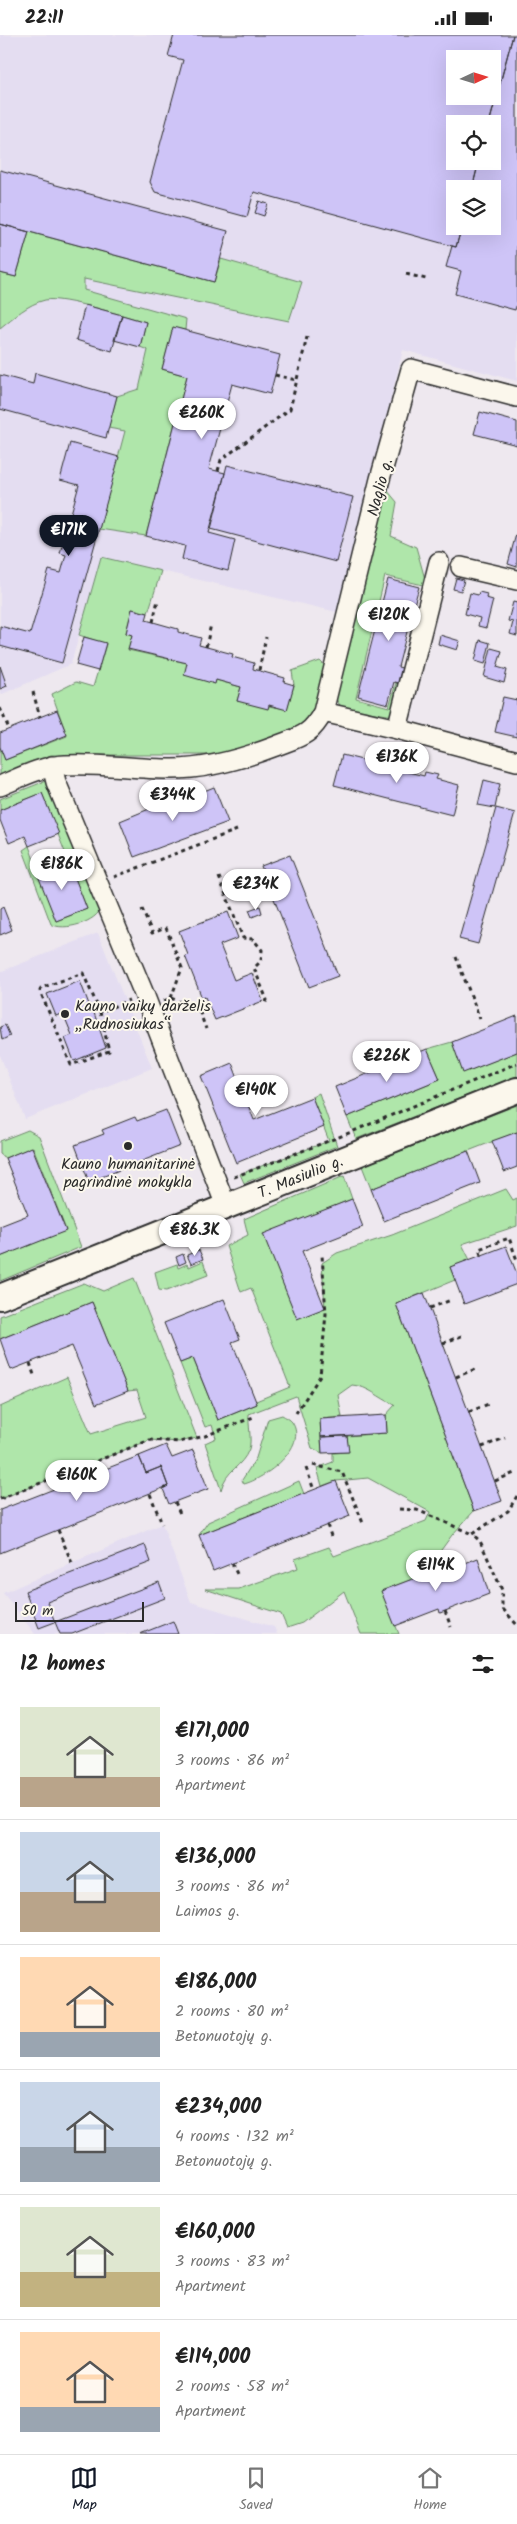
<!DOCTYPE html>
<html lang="en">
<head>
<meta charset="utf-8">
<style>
  body { margin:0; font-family:Kalam,sans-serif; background:#f2f2f2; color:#222; height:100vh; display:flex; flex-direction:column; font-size:19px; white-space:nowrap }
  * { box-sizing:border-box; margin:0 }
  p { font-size:16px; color:#767676 }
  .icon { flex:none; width:28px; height:28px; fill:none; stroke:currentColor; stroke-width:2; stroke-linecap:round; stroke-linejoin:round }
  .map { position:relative; height:1599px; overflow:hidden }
  .drawer { display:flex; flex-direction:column; background:#fff; flex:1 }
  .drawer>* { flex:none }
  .needle { width:32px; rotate:86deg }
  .tools { position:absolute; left:446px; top:15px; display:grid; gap:10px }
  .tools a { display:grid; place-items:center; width:55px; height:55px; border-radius:0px; background:#fff; box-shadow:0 5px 20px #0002; font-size:25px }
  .scale { position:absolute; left:15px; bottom:12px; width:129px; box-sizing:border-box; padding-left:5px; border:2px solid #2b2b2b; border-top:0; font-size:14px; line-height:18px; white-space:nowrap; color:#2b2b2b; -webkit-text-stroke:4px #fbf7ec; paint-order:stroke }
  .price { position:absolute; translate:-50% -42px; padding:0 11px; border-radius:18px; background:#fff; color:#222; font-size:16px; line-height:32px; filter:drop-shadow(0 1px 2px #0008) }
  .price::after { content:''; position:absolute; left:50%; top:30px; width:15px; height:11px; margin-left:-8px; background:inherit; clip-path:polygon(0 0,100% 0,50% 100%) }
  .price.selected { background:#111827; color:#fff }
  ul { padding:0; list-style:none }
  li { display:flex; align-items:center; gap:15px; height:125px; padding:0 20px }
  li+li { border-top:1px solid #e0e0e0 }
  li span { display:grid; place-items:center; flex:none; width:140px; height:100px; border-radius:0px; color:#555 }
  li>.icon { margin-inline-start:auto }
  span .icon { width:60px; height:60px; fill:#fffc; stroke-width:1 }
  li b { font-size:21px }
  h2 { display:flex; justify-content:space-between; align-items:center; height:60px; padding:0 20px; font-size:21px }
  .status { display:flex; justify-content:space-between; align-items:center; height:35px; padding:0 25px; background:#fff; direction:ltr }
  .status svg { height:14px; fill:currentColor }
  .tab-bar { display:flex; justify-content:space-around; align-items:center; height:70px; border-top:1px solid #e0e0e0; background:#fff; font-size:14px; color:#767676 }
  .tab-bar a { display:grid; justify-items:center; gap:2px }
  .tab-bar .selected { color:#111827 }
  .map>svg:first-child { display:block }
  .built { fill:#e4ddf1; fill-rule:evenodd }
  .green { fill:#afe6aa; stroke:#6d886a }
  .building { fill:#cec4f7; stroke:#2b2b2b; fill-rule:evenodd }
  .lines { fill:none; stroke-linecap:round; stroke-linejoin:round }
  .minor-casing { stroke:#2b2b2b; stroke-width:22 }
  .major-casing { stroke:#2b2b2b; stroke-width:28 }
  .path { stroke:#2b2b2b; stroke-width:3; stroke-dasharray:4 4; stroke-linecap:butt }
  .minor { stroke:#fbf7ec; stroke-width:19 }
  .major { stroke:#fbf7ec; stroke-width:24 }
  .poi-dot { fill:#2b2b2b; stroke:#fbf7ec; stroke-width:2 }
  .labels { text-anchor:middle; stroke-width:4; stroke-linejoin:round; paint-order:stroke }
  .street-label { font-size:16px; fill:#2b2b2b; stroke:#fbf7ec }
  .poi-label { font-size:16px; fill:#2b2b2b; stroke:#fbf7ec; text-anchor:start }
</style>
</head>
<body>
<div class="status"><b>22:11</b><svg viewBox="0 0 49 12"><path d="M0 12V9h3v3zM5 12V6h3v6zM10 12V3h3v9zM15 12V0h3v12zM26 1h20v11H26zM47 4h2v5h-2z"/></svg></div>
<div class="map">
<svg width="517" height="1599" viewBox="0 0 517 1599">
  <rect width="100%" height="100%" fill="#eee8ef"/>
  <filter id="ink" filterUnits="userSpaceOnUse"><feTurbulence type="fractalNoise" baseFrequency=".02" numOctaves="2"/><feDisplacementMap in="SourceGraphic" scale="10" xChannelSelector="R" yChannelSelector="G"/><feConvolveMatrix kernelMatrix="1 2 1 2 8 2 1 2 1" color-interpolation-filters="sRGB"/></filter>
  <g filter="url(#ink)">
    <path class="built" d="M0,0H517V346L403,315L337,577L101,522L71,629L0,660ZM455,24H492V61H455ZM455,89H492V126H455ZM455,154H492V191H455Z
      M98,898L152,1033L25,1084L0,1020V937Z
      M162,1489L191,1567L274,1592L277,1599H35L3,1558Z"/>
    <path class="green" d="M29,197L214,247L221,224L302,247L289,286L84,244V255L186,284L185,295L173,293L162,334L187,341L146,501L99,494L125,396L108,393L117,361L139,354L148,315L140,312L146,287C127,282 62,261 45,265C28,269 14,282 0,293V238L16,242Z
      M387,455L397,467L391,501L416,512L427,551L385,541L356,663L389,672L396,648L403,650L393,681L341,672L336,664Z
      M101,522L161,536L148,578L132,574L126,598L132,600L128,615L187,628L215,648L216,645L241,652L237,666L287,674L294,650L292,636L320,626L325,631L314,677L307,689L289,700L213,720H51L0,740V712L5,725L67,701L52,659L76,647L93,652L106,609L79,600Z
      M48,745L101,872C98,887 63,897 51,889L23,815L29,811L56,886L87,874L42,758L0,775V764Z
      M452,1007L464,1037L517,1017V1041L356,1104L347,1082L440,1044L427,1014Z
      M319,1058L337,1111L244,1148L240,1139L329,1106L312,1062Z
      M517,1070V1097L371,1154L362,1131Z
      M28,1095L39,1101L81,1212L0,1246V1222L66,1195L33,1112L5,1123L0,1119V1106Z
      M344,1141L352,1164L263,1200L325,1273L322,1228L337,1218L392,1200L506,1154L513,1165L517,1163V1191L462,1209L470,1225L450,1232L455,1245L396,1269L474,1476L452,1500L423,1540L382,1556L399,1599H361L344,1556L302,1588L287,1593L281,1579L205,1554H239L298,1533L295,1524L329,1512L334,1521L426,1486L430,1477L368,1443L336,1446L322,1451L317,1433L333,1427V1418L348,1417L347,1401L387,1398L386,1380L395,1370C379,1363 368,1351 352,1350L338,1360L342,1382L320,1384L322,1418L312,1413L296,1361L249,1379C248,1389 252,1405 249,1414C242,1433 226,1434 221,1455L205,1408L216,1403L212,1390L205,1392L180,1328L193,1323L218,1385L257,1369L256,1366L290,1352L251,1253L241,1257L226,1211L248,1200L244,1184Z
      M203,1226L208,1240L166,1256L159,1255L155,1237L177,1229L178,1233L187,1229L189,1232Z
      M134,1243L197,1403L179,1407L150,1405L0,1464V1372L67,1342L91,1399L146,1382L137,1355L128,1356L92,1267L0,1304V1281L84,1248L103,1256Z
      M282,1380C285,1382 290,1384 292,1387C309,1412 264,1444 244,1449L242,1445L256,1423L268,1384Z
      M299,1446L304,1459L199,1500L208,1487Z"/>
    <path class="building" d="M174,0H513L489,89H455V126H479L472,154H455V191H462L456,212L254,157L247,182L155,157L150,147L183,25L168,21ZM455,24H492V61H455Z
      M513,0H517V268L515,275L455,259L461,236L446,232L452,211L456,212L462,191H492V154H472L479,126H492V89H489Z
      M0,135L228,196L214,247L0,189Z
      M259,166L268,169L264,181L255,178Z
      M0,189L29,197L16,242L0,238Z
      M85,270L122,280L112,316L76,305Z
      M122,280L146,287L140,312L114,305Z
      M173,292L280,320L270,359L232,349L209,434L225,438L209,498L235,505L228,536L182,524L185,511L146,501L187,341L162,334Z
      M35,338L117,361L106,403L0,374V340L33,349Z
      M480,377L517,387V410L474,399Z
      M70,408L119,422L62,628L0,611V591L30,599L49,535L61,538L66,520L60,518L79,450L60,445Z
      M227,430L353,462L336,527L211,494Z
      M516,499L517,500V532L508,529Z
      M456,543L464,545L461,556L453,554Z
      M388,544L419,552L413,573L416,574L413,590L409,589L398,632L402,633L398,648L394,647L388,669L358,661Z
      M479,557L487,559L486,563L493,565L486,593L478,591L480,583L465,579L470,558L478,560Z
      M513,567L517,568V601L510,599L513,587L508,586Z
      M132,574L148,578L146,585L178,594V597L201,603L199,610L233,619L232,622L254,628L253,634L285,643L284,647L294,650L287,675L269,670L268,674L237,666L241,652L216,645L215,649L184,640L187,628L128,614L132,600L126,598Z
      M440,600L460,606L457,615L438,609Z
      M84,602L106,608L98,636L76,630Z
      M480,605L490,608L485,629L475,626Z
      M491,613L502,616L497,632L507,635L504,648L484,642Z
      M0,631L7,651L0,654Z
      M503,662L517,665V702L495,697Z
      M57,675L67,700L5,725L0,712V698Z
      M342,720L366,726L367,722L379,725L378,729L424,741L425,737L438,740L436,744L459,750L452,780L334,750Z
      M484,745L500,749L495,773L478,770Z
      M214,752L228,787L134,822L120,786L166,767L167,771Z
      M42,758L59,799L29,811L25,801L9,808L0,785V775Z
      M496,773L515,778L478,909L459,904Z
      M290,820L338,941L309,952L261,831Z
      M68,825L87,874L56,886L37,838Z
      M260,871L262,878L252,882L249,875Z
      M3,872L12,895L0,900V874Z
      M228,877L238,903L220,910L234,945L252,938L263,966L215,985L205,962L202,963L185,921L188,920L179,896Z
      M80,946L90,972H92L106,1013L74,1026L65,1003L72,1000L63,978L56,981L47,959Z
      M517,981V1017L463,1038L452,1007Z
      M5,990L10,1001L2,1005L0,992Z
      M427,1014L440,1044L347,1082L335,1052Z
      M232,1028L254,1085L312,1062L324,1092L236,1128L201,1041Z
      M166,1075L180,1111L89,1147L75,1110L104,1099L102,1095L135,1082L137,1086Z
      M517,1097V1132L504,1137L492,1106Z
      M32,1112L66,1196L0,1222V1191L28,1180L5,1123Z
      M468,1116L480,1148L384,1186L371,1154Z
      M352,1164L363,1192L302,1216L325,1273L297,1284L263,1199Z
      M506,1211L517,1239V1249L464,1269L450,1232Z
      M199,1215L203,1224L191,1229L187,1220Z
      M183,1219L186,1227L179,1230L176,1222Z
      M424,1258L502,1466L474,1476L396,1269Z
      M224,1264L240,1304L232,1307L257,1369L218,1385L193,1323L180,1328L164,1288Z
      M92,1267L128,1356L96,1369L72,1311L11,1335L0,1304Z
      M386,1380L387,1398L321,1402L320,1384Z
      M347,1401L349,1417L322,1418L321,1402Z
      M166,1410L172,1423L193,1415L208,1454L169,1469L163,1454L168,1451L161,1432L146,1438L139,1421Z
      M139,1421L146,1438L161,1432L168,1451L0,1518V1475Z
      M336,1446L350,1481L213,1536L199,1500Z
      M145,1510L151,1527L47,1567L55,1587L39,1593L25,1556Z
      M478,1523L489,1559L440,1578L439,1574L395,1591L381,1556L423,1540L424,1544Z
      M159,1547L165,1563L72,1599H60L55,1587Z
      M173,1586L178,1599H140Z"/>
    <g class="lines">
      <g class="minor-casing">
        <path id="minor" d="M461,532L517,545
          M323,677L397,694L517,726
          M397,694L439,527
          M52,731L56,747L144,959L226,1171
          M0,751C21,742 42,731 65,730C99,728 134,734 168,734C204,735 242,724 276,711C299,702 311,701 323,677L380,444L411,334L517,362"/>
      </g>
      <g class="major-casing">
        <path id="major" d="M0,1262L517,1055"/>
      </g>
      <path class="path" d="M406,239L426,244
        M275,340L296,345
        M218,436L221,425L290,374L307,302
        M153,587L158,565
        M206,612L211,589
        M259,635L266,602
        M33,657L40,682
        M0,673L9,694
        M114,842L237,795
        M219,842L243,903L253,904L262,915L261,926L254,933L267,965L264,971
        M142,874L152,898L166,893L182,933L171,963L164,966
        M456,922L480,984
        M171,963L199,975L206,994
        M100,977L109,1016L71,1030L40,956L41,953L83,938L100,977L129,965
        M234,1142L344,1100L517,1028
        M481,1220L479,1214L509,1203L517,1225
        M430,1273L451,1265
        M443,1308L464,1300
        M30,1328L34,1340
        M456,1342L478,1333
        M469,1377L491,1368
        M296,1378L320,1341L326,1279L322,1220
        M482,1412L505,1403
        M313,1430L342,1437L363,1488
        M306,1433L314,1455
        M495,1446L517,1437
        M150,1459L162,1489
        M517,1461L508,1476L472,1499L480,1506L502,1555V1573L517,1590
        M0,1464L150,1405L179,1407L205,1401L256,1381
        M175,1467L181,1481
        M399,1474L417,1475L472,1499
        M327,1490L331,1501
        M58,1495L72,1528
        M232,1528L237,1539
        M445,1576L451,1592"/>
      <use href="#minor" class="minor"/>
      <use href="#major" class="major"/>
    </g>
  </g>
  <g class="poi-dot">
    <circle cx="65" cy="979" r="5"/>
    <circle cx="128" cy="1111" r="5"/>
  </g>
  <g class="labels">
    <g class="street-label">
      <text transform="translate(379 452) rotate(-75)" y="6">Naglio g.</text>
      <text transform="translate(300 1141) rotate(-22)" y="6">T. Masiulio g.</text>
    </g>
    <g class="poi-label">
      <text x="75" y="976">Kauno vaikų darželis<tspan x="75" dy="18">„Rudnosiukas“</tspan></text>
      <text x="128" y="1134" text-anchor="middle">Kauno humanitarinė<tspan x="128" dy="18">pagrindinė mokykla</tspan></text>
    </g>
  </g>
</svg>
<div class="tools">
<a><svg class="needle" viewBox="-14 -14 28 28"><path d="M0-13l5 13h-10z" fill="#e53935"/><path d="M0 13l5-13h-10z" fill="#767676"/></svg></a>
<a><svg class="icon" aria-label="locate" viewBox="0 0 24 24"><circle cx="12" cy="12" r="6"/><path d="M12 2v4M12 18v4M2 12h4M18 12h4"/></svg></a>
<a><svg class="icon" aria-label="layers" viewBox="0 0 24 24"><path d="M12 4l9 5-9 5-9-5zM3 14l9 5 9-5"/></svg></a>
</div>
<div class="scale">50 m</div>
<b class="price" style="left:202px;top:405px">€260K</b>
<b class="price selected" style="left:69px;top:522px">€171K</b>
<b class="price" style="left:389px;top:607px">€120K</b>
<b class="price" style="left:397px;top:749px">€136K</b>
<b class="price" style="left:173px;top:787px">€344K</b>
<b class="price" style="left:62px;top:856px">€186K</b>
<b class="price" style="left:256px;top:876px">€234K</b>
<b class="price" style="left:387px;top:1048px">€226K</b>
<b class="price" style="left:256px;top:1082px">€140K</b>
<b class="price" style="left:195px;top:1222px">€86.3K</b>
<b class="price" style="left:77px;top:1467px">€160K</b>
<b class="price" style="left:436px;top:1557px">€114K</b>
</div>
<section class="drawer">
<h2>12 homes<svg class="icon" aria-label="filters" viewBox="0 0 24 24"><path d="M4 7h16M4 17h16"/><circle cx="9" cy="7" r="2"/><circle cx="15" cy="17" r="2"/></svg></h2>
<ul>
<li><span style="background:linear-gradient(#dfe7d0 70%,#b9a48a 0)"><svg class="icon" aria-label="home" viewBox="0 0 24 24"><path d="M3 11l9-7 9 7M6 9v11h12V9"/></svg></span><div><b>€171,000</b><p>3 rooms · 86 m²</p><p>Apartment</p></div></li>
<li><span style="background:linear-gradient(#c9d6e8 60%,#b9a48a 0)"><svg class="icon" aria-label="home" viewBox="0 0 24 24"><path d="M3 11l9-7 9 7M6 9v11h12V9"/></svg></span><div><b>€136,000</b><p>3 rooms · 86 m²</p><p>Laimos g.</p></div></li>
<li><span style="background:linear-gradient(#ffd9b3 75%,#9aa5b1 0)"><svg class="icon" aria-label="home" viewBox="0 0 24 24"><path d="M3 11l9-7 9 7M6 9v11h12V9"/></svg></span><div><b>€186,000</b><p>2 rooms · 80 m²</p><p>Betonuotojų g.</p></div></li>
<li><span style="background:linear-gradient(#c9d6e8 65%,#9aa5b1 0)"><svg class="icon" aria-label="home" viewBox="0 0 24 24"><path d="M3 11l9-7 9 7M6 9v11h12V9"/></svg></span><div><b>€234,000</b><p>4 rooms · 132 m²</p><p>Betonuotojų g.</p></div></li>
<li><span style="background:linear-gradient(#dfe7d0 65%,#c2b280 0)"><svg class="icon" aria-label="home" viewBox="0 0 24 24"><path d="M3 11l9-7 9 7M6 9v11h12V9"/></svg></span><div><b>€160,000</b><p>3 rooms · 83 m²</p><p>Apartment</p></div></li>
<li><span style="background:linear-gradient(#ffd9b3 75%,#9aa5b1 0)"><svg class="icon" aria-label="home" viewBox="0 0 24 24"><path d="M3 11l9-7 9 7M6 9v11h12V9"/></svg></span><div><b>€114,000</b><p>2 rooms · 58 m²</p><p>Apartment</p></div></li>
</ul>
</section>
<nav class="tab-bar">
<a class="selected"><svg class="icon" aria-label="map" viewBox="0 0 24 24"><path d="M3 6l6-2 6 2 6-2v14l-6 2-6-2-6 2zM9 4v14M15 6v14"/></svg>Map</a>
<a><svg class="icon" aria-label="saved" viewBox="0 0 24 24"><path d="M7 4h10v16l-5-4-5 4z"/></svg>Saved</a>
<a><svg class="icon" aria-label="home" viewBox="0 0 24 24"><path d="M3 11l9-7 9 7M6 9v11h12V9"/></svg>Home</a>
</nav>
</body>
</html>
